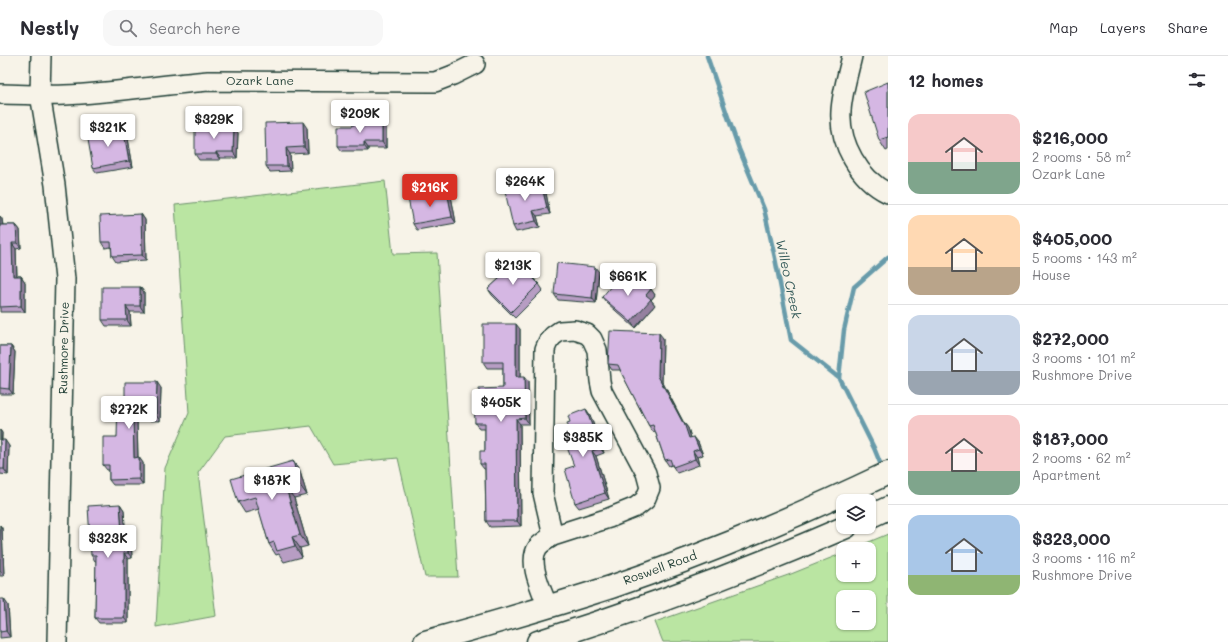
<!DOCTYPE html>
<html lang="en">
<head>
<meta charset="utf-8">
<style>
  body { margin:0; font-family:Mali,sans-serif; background:#f7f7f7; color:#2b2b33; height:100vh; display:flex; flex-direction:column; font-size:15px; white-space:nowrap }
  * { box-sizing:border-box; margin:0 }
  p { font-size:13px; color:#7c7c81 }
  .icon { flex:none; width:22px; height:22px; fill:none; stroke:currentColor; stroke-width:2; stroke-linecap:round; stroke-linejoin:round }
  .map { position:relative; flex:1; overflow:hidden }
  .drawer { display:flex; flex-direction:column; background:#fff; width:340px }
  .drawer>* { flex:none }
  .fabs { position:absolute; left:836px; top:438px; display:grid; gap:8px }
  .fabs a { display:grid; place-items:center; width:40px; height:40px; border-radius:8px; background:#fff; box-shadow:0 1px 3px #0004; font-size:20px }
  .price { position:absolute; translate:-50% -34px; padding:0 9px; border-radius:4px; background:#fff; color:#222; font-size:13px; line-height:26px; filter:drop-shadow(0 1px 2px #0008) }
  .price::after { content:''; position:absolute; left:50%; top:24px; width:12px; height:9px; margin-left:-6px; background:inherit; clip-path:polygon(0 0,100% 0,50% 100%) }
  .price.active { background:#d93025; color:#fff }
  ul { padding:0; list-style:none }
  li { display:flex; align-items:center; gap:12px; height:100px; padding:0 20px }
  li+li { border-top:1px solid #e1e1e2 }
  li span { display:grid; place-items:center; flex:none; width:112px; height:80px; border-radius:12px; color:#555 }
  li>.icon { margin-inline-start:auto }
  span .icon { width:48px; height:48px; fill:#fffc; stroke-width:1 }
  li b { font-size:17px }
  h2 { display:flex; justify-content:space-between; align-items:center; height:48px; padding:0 20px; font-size:17px }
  header { display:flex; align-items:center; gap:24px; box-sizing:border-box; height:56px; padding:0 20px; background:#fff; border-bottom:1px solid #e1e1e2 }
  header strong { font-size:19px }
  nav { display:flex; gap:22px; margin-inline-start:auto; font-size:14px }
  .search { width:280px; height:36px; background:#f7f7f7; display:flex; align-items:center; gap:10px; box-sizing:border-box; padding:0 14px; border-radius:12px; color:#7c7c81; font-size:15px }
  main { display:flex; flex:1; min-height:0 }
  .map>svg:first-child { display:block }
  .green { fill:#bae5a2; stroke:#6c916b; fill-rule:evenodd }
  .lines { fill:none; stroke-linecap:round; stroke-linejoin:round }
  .stream { stroke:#679baa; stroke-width:4.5 }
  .minor-casing { stroke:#1f3d34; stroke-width:22 }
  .highway-casing { stroke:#1f3d34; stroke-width:25 }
  .minor { stroke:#f7f3e8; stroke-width:19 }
  .highway { stroke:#f7f3e8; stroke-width:22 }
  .wall { fill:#b79dc3; stroke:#1f3d34 }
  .shaded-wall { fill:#95809f; stroke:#1f3d34 }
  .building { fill:#d5b7e3; stroke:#1f3d34 }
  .labels { text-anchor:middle; stroke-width:3; stroke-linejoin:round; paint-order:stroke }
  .street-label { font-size:12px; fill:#1f3d34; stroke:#f7f3e8 }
  .water-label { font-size:13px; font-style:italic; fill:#375c5b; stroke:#f7f3e8 }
</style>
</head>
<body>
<header>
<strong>Nestly</strong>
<div class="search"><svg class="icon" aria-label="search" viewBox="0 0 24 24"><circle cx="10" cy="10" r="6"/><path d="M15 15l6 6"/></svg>Search here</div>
<nav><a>Map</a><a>Layers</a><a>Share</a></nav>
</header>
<main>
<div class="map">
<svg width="888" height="586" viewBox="0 0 888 586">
  <rect width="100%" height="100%" fill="#f7f3e8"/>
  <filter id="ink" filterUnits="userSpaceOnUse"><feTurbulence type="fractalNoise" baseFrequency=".025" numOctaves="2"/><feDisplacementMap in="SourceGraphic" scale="8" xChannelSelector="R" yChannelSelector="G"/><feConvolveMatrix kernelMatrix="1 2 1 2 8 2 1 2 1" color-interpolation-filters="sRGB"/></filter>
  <g filter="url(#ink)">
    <path class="green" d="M385,125L393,198L437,197L458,521H425L398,402L333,408L311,370L225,380L198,417L216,560L156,571L165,412L189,357L175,149Z
      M888,478V586H663L655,566L791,518L843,497V519H869V493H852ZM843,541H869V567H843Z"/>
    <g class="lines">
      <path class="stream" d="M707,0L739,93L764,153L775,202L791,284L839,322L874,392L883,414
        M839,322L844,274L854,231L888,201"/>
      <g class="minor-casing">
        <path id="minor" d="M41,0L40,38L55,129L65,223L57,586
          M852,0C848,18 842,37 841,55C839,87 859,123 888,137
          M0,38C21,38 43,40 65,39C113,37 160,29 208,25L435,26L453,19L475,8
          M548,551C542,535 527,506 538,491C541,487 548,483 553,480L543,437L545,293L548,286L553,280L560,275L575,274L587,278L592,283L597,294L600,325L602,335L646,417L650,432L645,444L636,451L609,462L553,480"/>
      </g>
      <g class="highway-casing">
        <path id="highway" d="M869,461L888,452
          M425,586C487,569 549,551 611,531C705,499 798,460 888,417
          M538,586C643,553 745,515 846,471"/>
      </g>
      <use href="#minor" class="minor"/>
      <use href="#highway" class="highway"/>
    </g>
    <path class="wall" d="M888,26V94L886,95L879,84Z
      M382,66L386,71V92H368V95H342L338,90L353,70Z
      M307,72L308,97L290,98L291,115L270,116L266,110Z
      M127,77L133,111L97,117L93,112Z
      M238,77L237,102H220V104H199L195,98Z
      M533,128L545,132L550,158L537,160L540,171L516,176L513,170Z
      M451,140L456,167L417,174L413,168Z
      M141,158L145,164L146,204L116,206L112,200L111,191L105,192L101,186Z
      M0,160L2,163L3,169H16L20,174L21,192L16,193L17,220H21L25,226V256H0Z
      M512,213L539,228L543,234L515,262L492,239L488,233L499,223L496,218Z
      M599,216L596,247L558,244L554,238Z
      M636,229L651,233L655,239L651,244L655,249L635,272L606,246L602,241Z
      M140,231L144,236V256H130L131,270H106L102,264Z
      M520,273V321L528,326L529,368H520L521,470L490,471L486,465L485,413H484L480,408L485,395V373H479L475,367L479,343L503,332V312H487L483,306Z
      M663,282L662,325L684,367L688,372L691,382L698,386L703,399L697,401L699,409L677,417L672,409L669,410L665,404L655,375L653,376L649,370L620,314H612L608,308Z
      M0,290H11L15,296L13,338H0Z
      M161,332L160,365L137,364L138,401L143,407V429H113L109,424V414H107L103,409L117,381L125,343Z
      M586,353L590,359L604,397L596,400L609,443L579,452L575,447L574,410L569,373L570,366Z
      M0,374L2,377V384L9,390L8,419L0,418Z
      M293,405L300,416L307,439L294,442L308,490L300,492L302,501L284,506L279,498L276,499L269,488L259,453L245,457L238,446Z
      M120,448L124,454L125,477L131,483L132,502L128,503V567H99L95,562L96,505H95L91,499Z
      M0,469L2,472L4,520H0Z
      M0,543L8,549L10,581L0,582Z"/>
    <path class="shaded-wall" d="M303,66L307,72L308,97L304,91Z
      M382,66L386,71V92L382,86Z
      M123,71L127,77L133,111L129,105Z
      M234,71L238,77L237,102L233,96Z
      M364,86L368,92V95L364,90Z
      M286,92L290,98L291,115L287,110Z
      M216,96L220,102V104L216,98Z
      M541,127L545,132L550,158L547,152Z
      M447,135L451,140L456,167L452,161Z
      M533,155L537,160L540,171L536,165Z
      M141,158L145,164L146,204L142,199Z
      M0,160L2,163L3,175L0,171Z
      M16,169L20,174L21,192L17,187Z
      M12,187L16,193L17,226L13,220Z
      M595,211L599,216L596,247L592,242Z
      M21,220L25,226V256L21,250Z
      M140,231L144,236V256L140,250Z
      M651,233L655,239L651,244L655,249L635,272L631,266L646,239Z
      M126,250L130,256L131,270L127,264Z
      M516,268L520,273V326L516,321Z
      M659,277L663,282L662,325L684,368V367L688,372L693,388L689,382L658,320Z
      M11,290L15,296L13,338L9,333Z
      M524,321L528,326L529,368L525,362Z
      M157,326L161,332L160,365L156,359Z
      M586,353L590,359L604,397L600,392Z
      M133,359L137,364L138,407L134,402Z
      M516,363L520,368L521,470L517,465Z
      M0,374L2,377L1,390L0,388Z
      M694,381L698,386L703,399L699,393Z
      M5,384L9,390L8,419L4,413Z
      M592,395L596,400L609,443L605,437Z
      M693,395L697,401L699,409L695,403Z
      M139,401L143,407V429L139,423Z
      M293,405L300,416L307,439L299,428Z
      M286,432L294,442L308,490L300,479Z
      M120,448L124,454L126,483L122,478Z
      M0,469L2,472L4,520L0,514Z
      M127,477L131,483L132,502L128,497Z
      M292,481L300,492L302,501L295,490Z
      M124,497L128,503V567L124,562Z
      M4,543L8,549L10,581L6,575Z"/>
    <path class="building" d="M888,26V81L879,84L864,36Z
      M303,66L304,91L286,92L287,110H266L265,67Z
      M353,66H382V86H364V90H338V70H353Z
      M195,70L234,71L233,96H216V98H195Z
      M123,71L129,105L93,112L87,78Z
      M530,124V129L541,127L547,152L533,155L536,165L513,170L504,131L514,129L513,128Z
      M447,135L452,161L413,168L408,142Z
      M141,158L142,199L112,200L111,186H101L100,160Z
      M0,169H16L17,187H12L13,220H21V250L0,251Z
      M507,207L512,213L518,207L539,228L511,256L488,233L500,222L496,218Z
      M557,207L595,211L592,242L554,238Z
      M622,217L636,229L640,224L651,233L646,239L651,243L631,266L602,241Z
      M102,231H140V250H126L127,264H102Z
      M483,268H516V321H524L525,362L516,363L517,465H486L485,408H480V395H485V367H475L474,343H479V333L503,332V306H483Z
      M610,275L659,277L658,320L683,367H684L689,382L694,381L699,393L693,395L695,403L673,411L670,403L665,404L653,369L649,370L623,320L618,309L608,308Z
      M0,290H11L9,333L0,332Z
      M125,326H157L156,359H133L134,402L139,401V423L109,424V409H103V381H117L118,342L125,343Z
      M586,353L600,392L592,395L605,437L575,447L565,413L574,410L567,391L571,389L566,374L569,373L567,367L570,366L568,360Z
      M0,384H5L4,413H0Z
      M293,405L299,428L286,432L300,479L292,481L295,490L277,495L274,486L269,488L255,441L238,446L231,423Z
      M120,448L122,478L127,477L128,497H124V562H95L96,499H91L88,450Z
      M0,543H4L6,575L0,576Z"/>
  </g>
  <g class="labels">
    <g class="street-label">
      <text x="260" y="29">Ozark Lane</text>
      <text transform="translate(64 292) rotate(-89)" y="4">Rushmore Drive</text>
      <text transform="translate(660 512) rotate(-20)" y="4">Roswell Road</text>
    </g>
    <g class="water-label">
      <text transform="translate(789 223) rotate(78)" y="5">Willeo Creek</text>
    </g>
  </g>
</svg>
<div class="fabs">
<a><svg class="icon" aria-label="layers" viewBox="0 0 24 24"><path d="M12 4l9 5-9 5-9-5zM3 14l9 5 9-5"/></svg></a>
<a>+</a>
<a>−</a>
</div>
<b class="price" style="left:360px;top:78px">$209K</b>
<b class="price" style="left:214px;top:84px">$329K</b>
<b class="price" style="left:108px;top:92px">$321K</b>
<b class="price" style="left:525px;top:146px">$264K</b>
<b class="price active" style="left:430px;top:152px">$216K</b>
<b class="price" style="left:513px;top:230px">$213K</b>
<b class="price" style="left:628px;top:241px">$661K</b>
<b class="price" style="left:501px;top:367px">$405K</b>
<b class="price" style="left:129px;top:374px">$272K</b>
<b class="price" style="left:583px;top:402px">$385K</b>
<b class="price" style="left:272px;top:445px">$187K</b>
<b class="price" style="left:108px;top:503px">$323K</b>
</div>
<section class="drawer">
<h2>12 homes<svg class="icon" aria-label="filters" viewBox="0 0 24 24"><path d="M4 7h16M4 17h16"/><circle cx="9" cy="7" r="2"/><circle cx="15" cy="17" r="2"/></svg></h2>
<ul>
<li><span style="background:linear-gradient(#f6c9c9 60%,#7fa58c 0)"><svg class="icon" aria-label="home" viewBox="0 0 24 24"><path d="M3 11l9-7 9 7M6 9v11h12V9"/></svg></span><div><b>$216,000</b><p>2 rooms · 58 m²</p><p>Ozark Lane</p></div></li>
<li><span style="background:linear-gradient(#ffd9b3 65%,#b9a48a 0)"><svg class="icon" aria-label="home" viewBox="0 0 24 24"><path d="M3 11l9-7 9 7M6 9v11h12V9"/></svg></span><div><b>$405,000</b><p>5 rooms · 143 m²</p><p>House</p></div></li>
<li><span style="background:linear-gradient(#c9d6e8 70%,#9aa5b1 0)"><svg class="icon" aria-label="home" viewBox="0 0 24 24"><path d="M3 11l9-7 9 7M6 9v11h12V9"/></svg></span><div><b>$272,000</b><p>3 rooms · 101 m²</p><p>Rushmore Drive</p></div></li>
<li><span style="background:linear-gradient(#f6c9c9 70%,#7fa58c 0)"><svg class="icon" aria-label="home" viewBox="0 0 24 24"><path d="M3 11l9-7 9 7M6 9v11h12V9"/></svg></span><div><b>$187,000</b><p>2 rooms · 62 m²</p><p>Apartment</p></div></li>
<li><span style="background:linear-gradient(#a9c7e8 75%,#8fb573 0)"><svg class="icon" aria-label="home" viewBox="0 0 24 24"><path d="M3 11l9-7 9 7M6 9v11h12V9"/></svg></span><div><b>$323,000</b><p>3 rooms · 116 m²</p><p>Rushmore Drive</p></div></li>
</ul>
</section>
</main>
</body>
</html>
